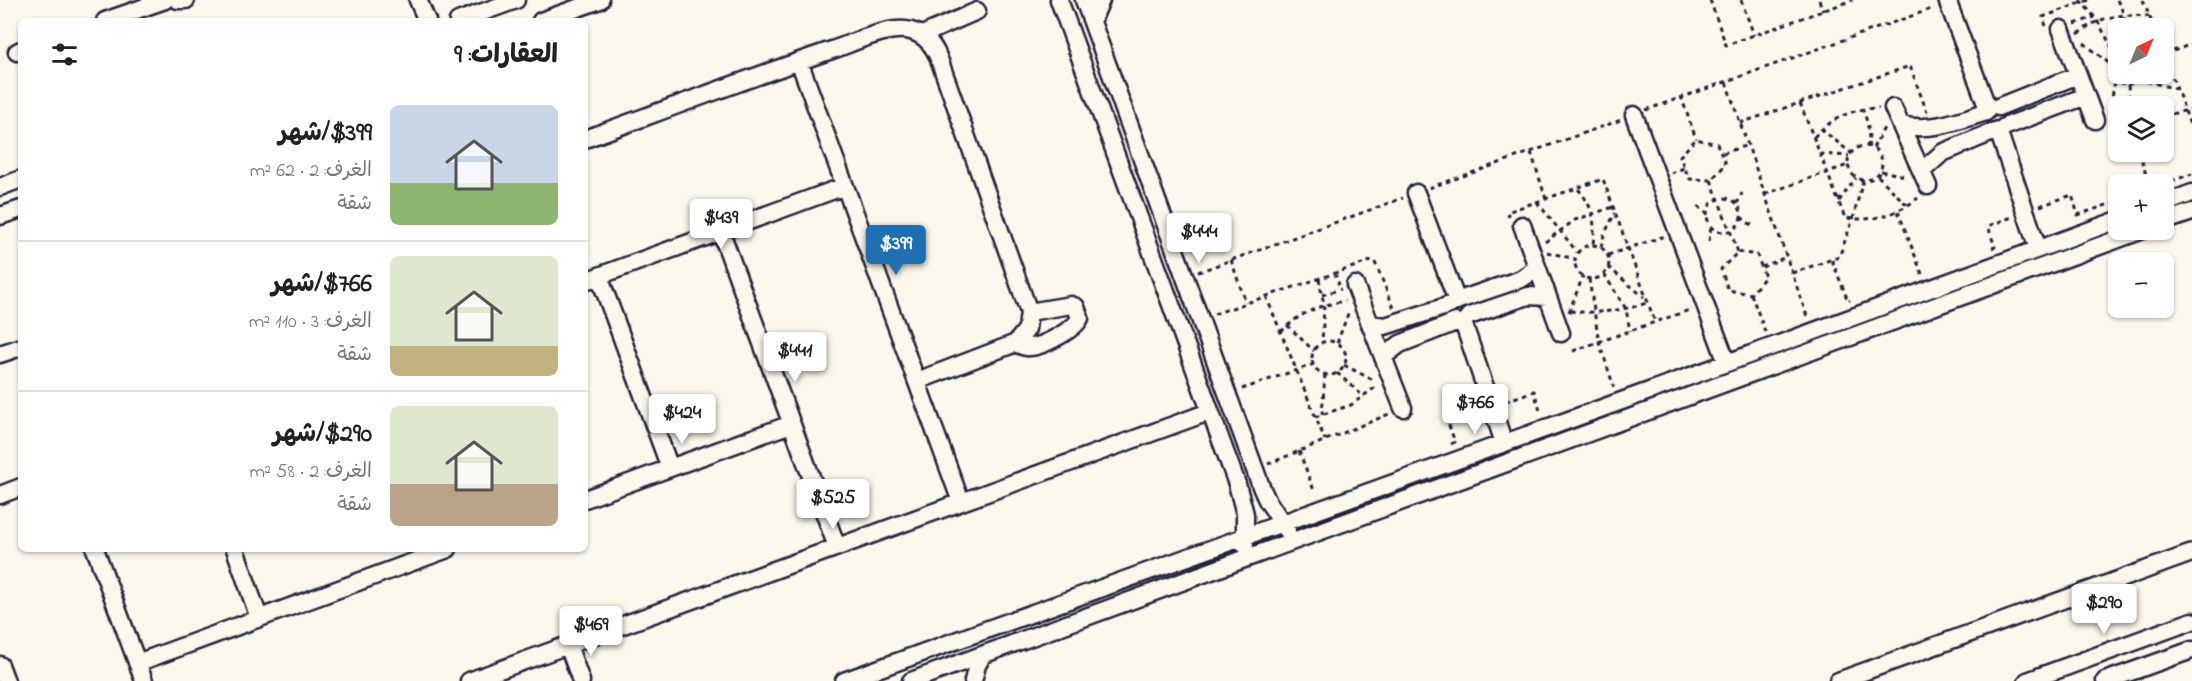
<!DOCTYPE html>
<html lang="ar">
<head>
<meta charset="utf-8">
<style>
  body { margin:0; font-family:"Indie Flower","Playpen Sans Arabic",sans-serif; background:#f2f2f2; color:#222; direction:rtl; height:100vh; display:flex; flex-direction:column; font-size:22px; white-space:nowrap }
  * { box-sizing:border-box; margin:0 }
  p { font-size:20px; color:#767676 }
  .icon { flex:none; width:33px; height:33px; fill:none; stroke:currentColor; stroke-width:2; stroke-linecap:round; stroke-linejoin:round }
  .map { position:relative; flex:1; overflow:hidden; direction:ltr }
  .panel { position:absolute; left:18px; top:18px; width:570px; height:534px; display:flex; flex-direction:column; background:#fff; border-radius:9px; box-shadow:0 2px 4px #0004; direction:rtl }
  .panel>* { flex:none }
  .needle { width:39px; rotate:43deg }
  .controls { position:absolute; left:2108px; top:18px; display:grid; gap:12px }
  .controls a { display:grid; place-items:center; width:66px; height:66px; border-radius:9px; background:#fff; box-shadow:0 2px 4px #0004; font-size:30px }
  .price { position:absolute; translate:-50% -51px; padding:0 14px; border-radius:6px; background:#fff; color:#222; font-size:20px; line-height:39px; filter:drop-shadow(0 2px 3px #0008) }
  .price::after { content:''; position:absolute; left:50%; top:36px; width:18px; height:14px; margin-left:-9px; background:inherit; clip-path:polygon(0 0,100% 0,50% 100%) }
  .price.active { background:#1f6fb2; color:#fff }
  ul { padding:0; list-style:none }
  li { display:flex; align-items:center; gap:18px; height:150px; padding:0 30px }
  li+li { border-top:2px solid #e0e0e0 }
  li span { display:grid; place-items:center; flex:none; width:168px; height:120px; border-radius:9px; color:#555 }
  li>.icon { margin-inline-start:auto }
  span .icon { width:72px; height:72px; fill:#fffc; stroke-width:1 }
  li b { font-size:26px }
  h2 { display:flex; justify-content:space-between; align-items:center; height:72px; padding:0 30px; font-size:26px }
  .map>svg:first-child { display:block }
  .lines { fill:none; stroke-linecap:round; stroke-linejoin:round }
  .minor-casing { stroke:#22223b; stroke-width:21 }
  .path { stroke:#22223b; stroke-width:3; stroke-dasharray:4.5 4.5; stroke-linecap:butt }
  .minor { stroke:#fbf7ec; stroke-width:16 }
</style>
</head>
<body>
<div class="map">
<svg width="2192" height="681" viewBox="0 0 2192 681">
  <rect width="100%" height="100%" fill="#fbf7ec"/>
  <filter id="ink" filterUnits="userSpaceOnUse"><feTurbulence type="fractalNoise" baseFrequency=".0167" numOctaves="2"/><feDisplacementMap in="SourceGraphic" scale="12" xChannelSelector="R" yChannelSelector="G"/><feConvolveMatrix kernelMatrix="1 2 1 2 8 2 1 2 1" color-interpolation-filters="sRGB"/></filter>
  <g filter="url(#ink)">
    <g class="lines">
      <g class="minor-casing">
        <path id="minor" d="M178,0H186
          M418,0L427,21
          M1059,0L1237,484L1245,514V545
          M1084,0L1262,489L1267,500L1287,530
          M1947,0L1988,109
          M105,21L165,0
          M458,21L516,0
          M541,21L600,0
          M1092,21L1101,0
          M2061,29L2095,120
          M922,35L977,11
          M17,52L21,50
          M799,61L961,502
          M1998,107L2078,75
          M1893,108L1928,186
          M1634,115L1727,363
          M1901,125C1931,132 1957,121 1986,112
          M2004,127L2086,96
          M1998,130L2038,249
          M585,139C667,109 749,78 832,50C853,43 889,25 911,31C926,35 934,46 939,59L1029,312L1027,329L1016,343L917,381
          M1922,171L1942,153L1995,131
          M0,187L21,179
          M1416,193L1457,301
          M2163,204L2192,193
          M0,216L21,209
          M2163,222L2192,212
          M1522,225L1561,333
          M721,232L837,547
          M599,276L670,468
          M585,281L845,186
          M1355,285L1403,408
          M1459,300L1521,279L1530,273L1537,266
          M1469,316L1528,296L1548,297
          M1463,322L1504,443
          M1370,324L1385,326L1450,305
          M1016,343C1021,346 1025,348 1030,347C1042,347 1076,329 1080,318L1076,307L1071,305L1029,312
          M0,354L21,347
          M1383,357L1400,344L1456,322
          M0,495L21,487
          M585,499L791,424
          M95,549L144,681
          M235,549L259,618
          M568,645L581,681
          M137,663L448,549
          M0,665L6,681
          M469,681L1209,412
          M844,681L1727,363L2118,220
          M911,681L2143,230
          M973,681L977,665L983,655
          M1838,681L2192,553
          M2027,681L2192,621
          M2105,681L2192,650"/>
      </g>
      <path class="path" d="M1710,0L1726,45L1853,0
        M1741,0L1754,35
        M1819,0L1823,11
        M2080,0L2097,20L2116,55
        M2117,0L2124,14L2125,28
        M2143,0L2154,28
        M2075,24L2094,17
        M2046,26L2043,17L2089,0
        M2078,34C2100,15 2121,14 2149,16
        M2084,43L2110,64
        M2163,52L2192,130
        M2118,54C2108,61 2107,71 2115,81L2128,85L2138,79L2141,74
        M2165,54L2192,44
        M2138,79L2177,89
        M1726,82L1808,319
        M2128,85L2130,106
        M1681,96L1696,139
        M1800,103L1845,218C1872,222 1896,215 1918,198
        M1862,108C1868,122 1870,132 1868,147
        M1646,110L1934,8
        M2109,113L2115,81
        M2163,116L2192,109
        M1740,123L1910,66L1927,112
        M2109,124H2118
        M1821,129L1851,153
        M1814,137C1832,118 1853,108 1879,108
        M1848 163a17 17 0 1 1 34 0a17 17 0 1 1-34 0Z
        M1873,148L1885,126
        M1531,152L1546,199
        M2139,152L2149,184
        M1723,153L1748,145
        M1820,154L1849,156
        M1881,171L1905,176
        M1671,173L1684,168
        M1878,176L1908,206
        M1711,180L1690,179L1684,168L1680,156L1696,139L1717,144L1726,164L1711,180L1738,252
        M2163,184L2192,174
        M1429,188L1621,120
        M1578,189C1593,206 1596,222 1593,244
        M1765,194L1848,165
        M1707 215a17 17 0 1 1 34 0a17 17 0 1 1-34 0Z
        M1839,201L1856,178
        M1537,202L1577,252
        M1737,204L1742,193
        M1698,206L1707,214
        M2040,206L2072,195L2078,215L2118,201
        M1898,211L1922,274
        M1509,217L1507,212L1603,179L1655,322
        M1741,217L1754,227
        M1709,241L1711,226
        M1545,242L1575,220L1613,207
        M1575 262a17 17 0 1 1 34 0a17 17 0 1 1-34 0Z
        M1601,247L1604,235L1615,213
        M1992,248L1995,247L1988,226L2012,217
        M1547,252L1575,259
        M1738,252L1757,255L1765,277L1751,294L1728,290L1721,269Z
        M1608,255L1665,236
        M1231,260L1246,303
        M1832,260L1848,301L1850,300
        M1608,267L1644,297
        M1762,267L1786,257
        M1198,272L1403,198
        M1335,273L1339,285
        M1792,273L1839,257L1853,219L1863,180
        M1604,274L1626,309L1630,331
        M1319,279L1324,305L1322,343
        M1589,279L1599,342L1614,387
        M1751,294L1766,334
        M1322,295L1341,289
        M1266,296L1325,440
        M1570,311C1600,314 1619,311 1647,303
        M1569,312L1583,276
        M1214,314L1374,260L1394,308
        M1287,325L1314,351
        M1281,332C1299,313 1320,305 1345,301
        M1312 358a17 17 0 1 1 34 0a17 17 0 1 1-34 0Z
        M1337,343L1349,311
        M1573,351L1692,309
        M1344,365L1375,381
        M1337,373L1364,397
        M1242,389L1314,364
        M1506,401L1534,391L1541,414
        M1322,415L1325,374
        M1315,417L1351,405L1377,386
        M1451,444L1455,442L1448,423L1478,412
        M1299,451L1315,493
        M1268,464L1389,414"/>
      <use href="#minor" class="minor"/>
    </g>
  </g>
</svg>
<div class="controls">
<a><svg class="needle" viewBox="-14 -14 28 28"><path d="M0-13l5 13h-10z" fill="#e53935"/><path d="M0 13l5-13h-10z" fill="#767676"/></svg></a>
<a><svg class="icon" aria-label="layers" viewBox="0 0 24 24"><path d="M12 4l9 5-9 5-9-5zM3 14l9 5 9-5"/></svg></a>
<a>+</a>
<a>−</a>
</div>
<b class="price" style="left:721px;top:250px">$439</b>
<b class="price" style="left:1199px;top:264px">$444</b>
<b class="price active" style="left:896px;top:276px">$399</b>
<b class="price" style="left:795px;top:383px">$441</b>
<b class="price" style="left:1475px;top:435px">$766</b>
<b class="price" style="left:682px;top:445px">$424</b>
<b class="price" style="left:833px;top:530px">$525</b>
<b class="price" style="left:2104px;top:635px">$290</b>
<b class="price" style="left:591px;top:657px">$469</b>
<section class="panel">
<h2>العقارات: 9<svg class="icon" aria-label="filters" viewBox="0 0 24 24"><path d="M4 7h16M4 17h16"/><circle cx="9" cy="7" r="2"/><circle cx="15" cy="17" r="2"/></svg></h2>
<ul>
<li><span style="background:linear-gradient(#c9d6e8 65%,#8fb573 0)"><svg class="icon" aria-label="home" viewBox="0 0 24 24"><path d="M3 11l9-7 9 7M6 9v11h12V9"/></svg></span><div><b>$399/شهر</b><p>الغرف: 2 · 62 m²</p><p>شقة</p></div></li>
<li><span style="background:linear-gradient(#dfe7d0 75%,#c2b280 0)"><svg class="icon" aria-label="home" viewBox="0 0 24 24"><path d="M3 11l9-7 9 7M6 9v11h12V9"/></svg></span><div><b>$766/شهر</b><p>الغرف: 3 · 110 m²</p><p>شقة</p></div></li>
<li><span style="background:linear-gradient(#dfe7d0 65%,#b9a48a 0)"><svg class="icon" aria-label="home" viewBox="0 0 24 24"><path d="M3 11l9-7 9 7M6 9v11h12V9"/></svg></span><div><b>$290/شهر</b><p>الغرف: 2 · 58 m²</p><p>شقة</p></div></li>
</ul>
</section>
</div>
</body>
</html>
